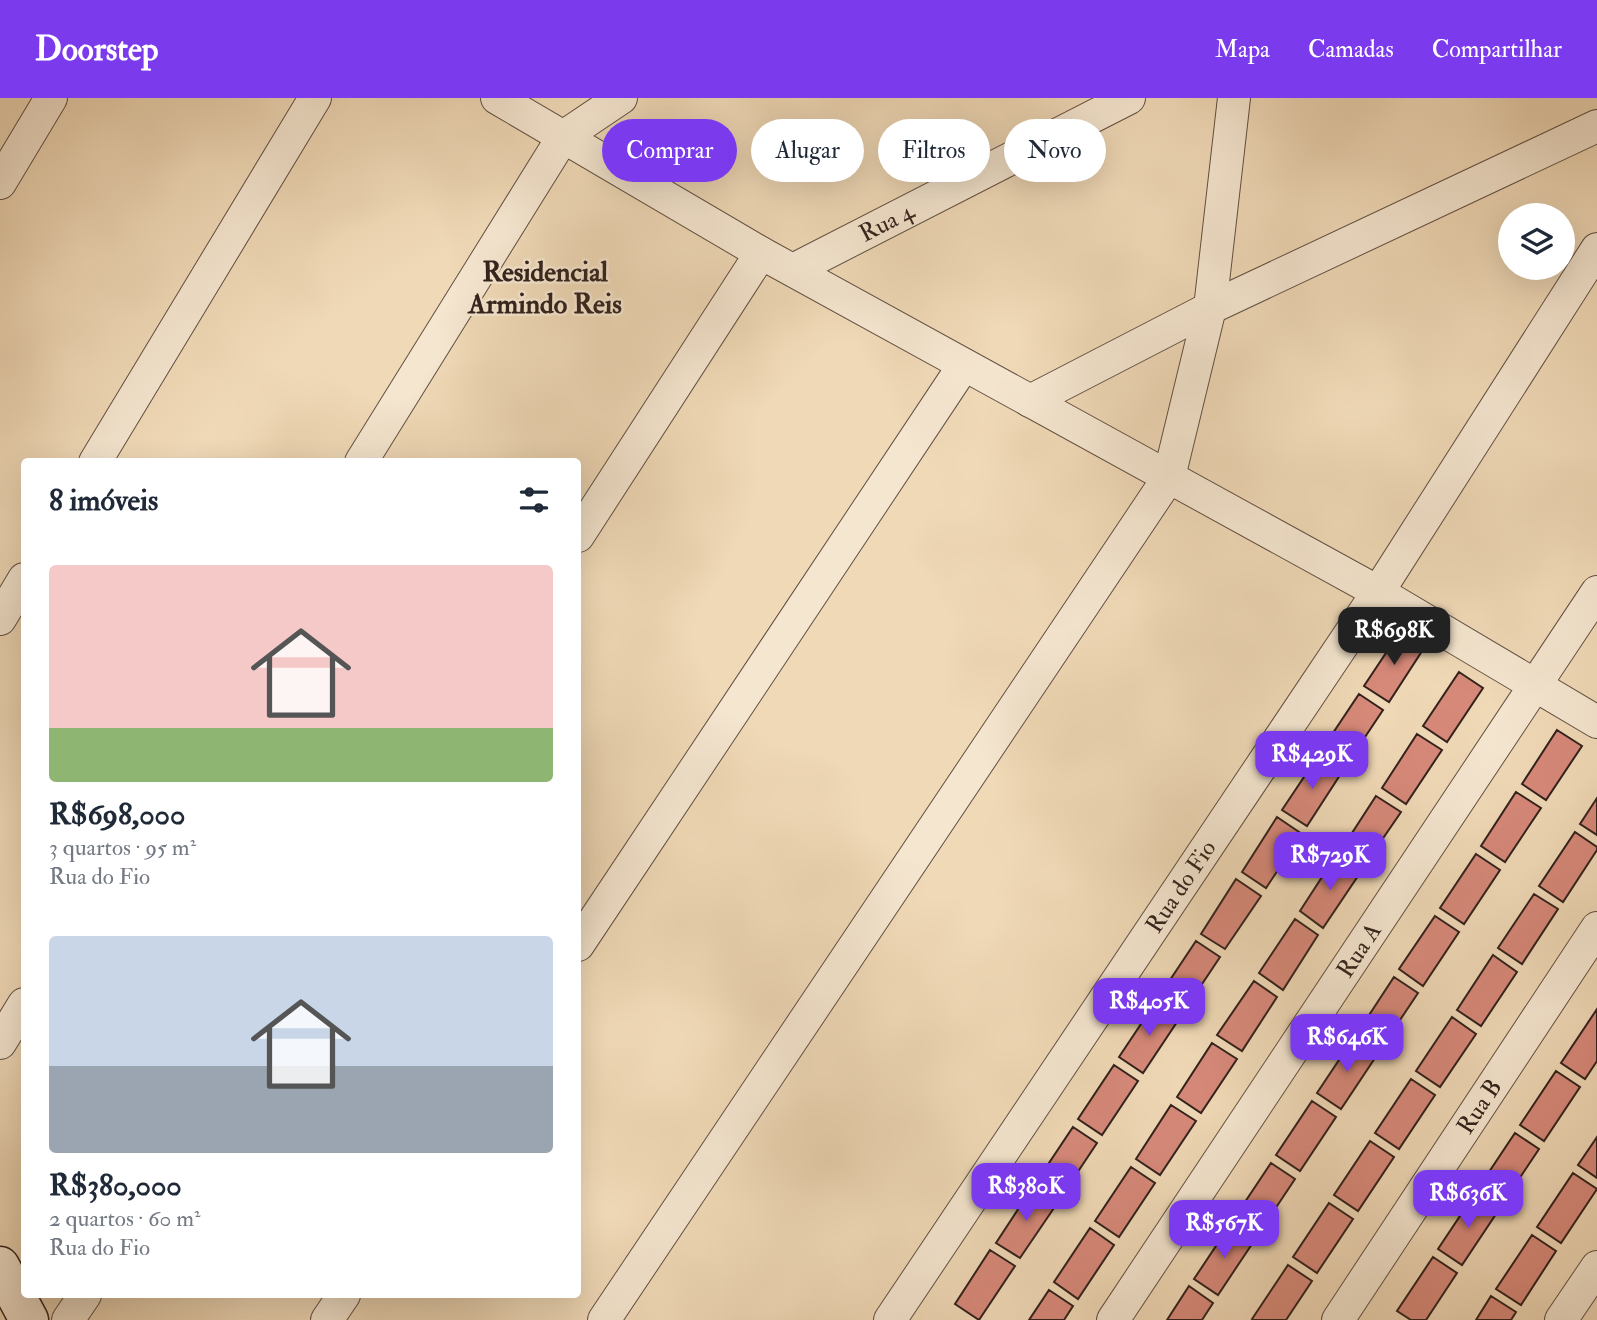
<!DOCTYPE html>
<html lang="pt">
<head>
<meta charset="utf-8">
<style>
  body { margin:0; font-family:"IM FELL Double Pica",serif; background:#f6f6f7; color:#1f2937; height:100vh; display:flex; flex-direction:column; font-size:26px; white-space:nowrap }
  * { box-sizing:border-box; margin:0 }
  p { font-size:23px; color:#747a83 }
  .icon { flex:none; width:38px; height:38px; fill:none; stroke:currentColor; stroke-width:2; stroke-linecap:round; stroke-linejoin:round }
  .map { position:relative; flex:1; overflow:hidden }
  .details { position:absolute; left:21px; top:360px; width:560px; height:840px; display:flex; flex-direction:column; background:#fff; border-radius:7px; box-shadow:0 7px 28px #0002 }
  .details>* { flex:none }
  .banner { position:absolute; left:602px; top:21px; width:665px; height:63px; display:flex; gap:14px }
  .buttons { position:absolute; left:1498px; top:105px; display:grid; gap:14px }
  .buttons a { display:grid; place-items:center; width:77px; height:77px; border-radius:50%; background:#fff; box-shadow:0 7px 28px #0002; font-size:35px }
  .price { position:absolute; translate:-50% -60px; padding:0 16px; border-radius:14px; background:#7c3aed; color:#fff; font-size:23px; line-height:46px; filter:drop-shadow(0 2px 4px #0008) }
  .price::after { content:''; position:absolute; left:50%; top:42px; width:21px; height:16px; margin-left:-10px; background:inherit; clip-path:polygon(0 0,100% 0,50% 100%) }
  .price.selected { background:#222; color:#fff }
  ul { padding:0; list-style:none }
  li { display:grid; align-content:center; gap:14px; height:371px; padding:0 28px }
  li span { display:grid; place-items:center; height:217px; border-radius:7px; color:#555 }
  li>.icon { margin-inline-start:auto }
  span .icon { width:126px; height:126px; fill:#fffc; stroke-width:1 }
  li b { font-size:30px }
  h2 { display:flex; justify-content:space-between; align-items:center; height:84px; padding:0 28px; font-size:30px }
  .tag { padding:0 24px; border-radius:32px; background:#fff; box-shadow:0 7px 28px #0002; font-size:24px; line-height:63px }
  .tag.selected { background:#7c3aed; color:#fff }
  header { display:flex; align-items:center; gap:42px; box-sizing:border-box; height:98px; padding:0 35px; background:#7c3aed; color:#fff }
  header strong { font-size:33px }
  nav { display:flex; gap:38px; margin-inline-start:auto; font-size:24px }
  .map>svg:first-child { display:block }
  .building { fill:#d7897a; stroke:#32221c; stroke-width:2 }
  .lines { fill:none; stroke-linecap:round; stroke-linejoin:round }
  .minor-casing { stroke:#625043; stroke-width:34 }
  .secondary-casing { stroke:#32221c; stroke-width:41 }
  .minor { stroke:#f5e6d0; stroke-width:32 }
  .secondary { stroke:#f5e6d0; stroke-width:38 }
  .labels { text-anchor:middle; stroke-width:5; stroke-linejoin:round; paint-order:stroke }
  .street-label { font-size:24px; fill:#32221c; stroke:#f5e6d0 }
  .quarter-label { font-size:28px; font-weight:bold; fill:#32221c; stroke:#f5e6d0 }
</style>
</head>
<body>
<header>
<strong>Doorstep</strong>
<nav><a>Mapa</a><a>Camadas</a><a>Compartilhar</a></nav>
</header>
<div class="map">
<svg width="1597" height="1222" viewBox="0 0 1597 1222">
  <rect width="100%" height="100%" fill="#f0d9b7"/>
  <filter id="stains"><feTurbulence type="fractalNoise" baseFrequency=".00286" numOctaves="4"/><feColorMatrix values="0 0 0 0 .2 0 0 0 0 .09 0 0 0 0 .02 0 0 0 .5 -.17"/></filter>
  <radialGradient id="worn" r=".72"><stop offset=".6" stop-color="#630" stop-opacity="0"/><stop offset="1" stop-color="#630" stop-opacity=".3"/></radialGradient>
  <path class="building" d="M1400,534L1424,550L1389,604L1364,588Z
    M1459,574L1483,590L1447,644L1423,628Z
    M1359,596L1383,612L1347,666L1323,650Z
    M1557,632L1582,648L1546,702L1522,686Z
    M1417,636L1442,652L1406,706L1382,690Z
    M1318,658L1342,674L1307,728L1282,712Z
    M1516,694L1541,710L1505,764L1481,748Z
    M1376,698L1401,714L1364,768L1341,752Z
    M1597,700V737L1580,726Z
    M1277,719L1302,736L1266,790L1242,774Z
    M1575,734L1597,749V752L1563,804L1539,788Z
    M1476,756L1500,772L1464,826L1440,810Z
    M1335,759L1360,775L1323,830L1300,813Z
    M1236,781L1261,798L1225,851L1201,836Z
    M1534,796L1558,811L1522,866L1498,850Z
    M1435,818L1459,834L1423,888L1399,871Z
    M1295,821L1318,837L1283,892L1259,875Z
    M1196,843L1220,859L1184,913L1160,897Z
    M1493,857L1517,874L1481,928L1457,912Z
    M1394,879L1418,895L1382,949L1358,934Z
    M1254,883L1277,899L1242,953L1217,937Z
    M1155,905L1179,921L1143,975L1119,959Z
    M1597,911V963L1585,981L1561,965Z
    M1452,919L1476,936L1440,989L1416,973Z
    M1353,941L1377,957L1341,1011L1317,995Z
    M1212,945L1237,961L1201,1015L1177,999Z
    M1114,967L1138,983L1102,1037L1078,1021Z
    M1556,973L1580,989L1544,1043L1520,1027Z
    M1411,981L1435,997L1399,1051L1375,1035Z
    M1312,1003L1336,1019L1300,1073L1276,1057Z
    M1171,1007L1196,1023L1160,1077L1136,1061Z
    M1073,1029L1097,1045L1061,1099L1037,1083Z
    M1515,1035L1539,1051L1503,1105L1479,1089Z
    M1597,1039V1080L1578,1067Z
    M1370,1043L1394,1059L1358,1113L1334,1097Z
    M1271,1065L1295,1081L1259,1135L1235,1119Z
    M1131,1069L1155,1085L1119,1139L1095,1123Z
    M1573,1075L1597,1091L1561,1145L1537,1129Z
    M1032,1090L1056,1107L1020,1160L996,1145Z
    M1474,1097L1498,1113L1462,1167L1438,1151Z
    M1329,1105L1353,1121L1317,1175L1293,1159Z
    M1230,1127L1254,1143L1218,1197L1194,1181Z
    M1090,1130L1114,1147L1078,1201L1054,1184Z
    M1532,1137L1556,1153L1521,1207L1496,1191Z
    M990,1152L1015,1168L979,1222L955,1206Z
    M1433,1159L1457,1175L1426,1222H1411L1397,1213Z
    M1288,1167L1312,1183L1286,1222H1254L1252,1221Z
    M1189,1188L1213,1205L1202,1222H1167Z
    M1049,1192L1073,1208L1064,1222H1029Z
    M1491,1198L1516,1214L1511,1222H1476Z"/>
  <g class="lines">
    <g class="minor-casing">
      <g id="minor">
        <path d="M497,0L761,155L1378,494L1597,624"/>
        <path d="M0,85L51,0"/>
        <path id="s1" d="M793,172L1129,0"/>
        <path d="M1030,303L1210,210L1597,28"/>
        <path d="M95,364L315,0"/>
        <path d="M361,364L563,39L621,0"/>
        <path d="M578,438L761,155"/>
        <path d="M0,521L24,481"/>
        <path d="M578,847L964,267"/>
        <path d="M0,945L24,906"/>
        <path d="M68,1222L85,1197"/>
        <path d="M327,1222L344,1197"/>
        <path d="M604,1222L1169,379L1210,210L1234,0"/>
        <path id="s2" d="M890,1222L1378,494L1597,151"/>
        <path id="s3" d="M1113,1222L1597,494"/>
        <path id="s4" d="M1338,1222L1597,830"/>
        <path d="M1561,1222L1597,1169"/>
      </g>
    </g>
    <g class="secondary-casing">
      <path id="secondary" d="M0,1168L29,1222"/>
    </g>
    <use href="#minor" class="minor"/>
    <use href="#secondary" class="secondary"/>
  </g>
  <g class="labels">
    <g class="street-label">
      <text dy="8" stroke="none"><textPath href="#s1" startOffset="105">Rua 4</textPath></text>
      <text dy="8" stroke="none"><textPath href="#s2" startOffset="522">Rua do Fio</textPath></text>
      <text dy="8" stroke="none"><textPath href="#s3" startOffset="444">Rua A</textPath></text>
      <text dy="8" stroke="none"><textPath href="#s4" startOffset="256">Rua B</textPath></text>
    </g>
    <g class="quarter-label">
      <text x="545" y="183">Residencial<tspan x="545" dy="32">Armindo Reis</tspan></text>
    </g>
  </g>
  <rect width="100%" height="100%" filter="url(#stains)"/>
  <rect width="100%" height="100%" fill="url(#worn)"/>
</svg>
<div class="buttons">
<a><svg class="icon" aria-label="layers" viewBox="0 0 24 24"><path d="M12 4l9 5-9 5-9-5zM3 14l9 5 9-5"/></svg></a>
</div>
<b class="price selected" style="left:1394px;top:569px">R$698K</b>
<b class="price" style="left:1312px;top:693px">R$429K</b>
<b class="price" style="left:1330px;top:794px">R$729K</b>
<b class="price" style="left:1149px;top:940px">R$405K</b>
<b class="price" style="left:1347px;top:976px">R$646K</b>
<b class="price" style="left:1026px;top:1125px">R$380K</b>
<b class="price" style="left:1468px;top:1132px">R$636K</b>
<b class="price" style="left:1224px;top:1162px">R$567K</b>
<div class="banner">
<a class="tag selected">Comprar</a>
<a class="tag">Alugar</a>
<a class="tag">Filtros</a>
<a class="tag">Novo</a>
</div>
<section class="details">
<h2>8 imóveis<svg class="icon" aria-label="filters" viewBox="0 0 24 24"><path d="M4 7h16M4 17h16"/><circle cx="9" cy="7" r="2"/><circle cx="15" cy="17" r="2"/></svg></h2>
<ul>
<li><span style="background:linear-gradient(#f6c9c9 75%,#8fb573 0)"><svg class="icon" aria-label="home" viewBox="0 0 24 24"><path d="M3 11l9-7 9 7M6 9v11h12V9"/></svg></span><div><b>R$698,000</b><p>3 quartos · 95 m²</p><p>Rua do Fio</p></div></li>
<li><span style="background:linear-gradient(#c9d6e8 60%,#9aa5b1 0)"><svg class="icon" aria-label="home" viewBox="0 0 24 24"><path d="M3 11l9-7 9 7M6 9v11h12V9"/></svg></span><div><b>R$380,000</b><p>2 quartos · 60 m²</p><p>Rua do Fio</p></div></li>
</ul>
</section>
</div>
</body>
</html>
